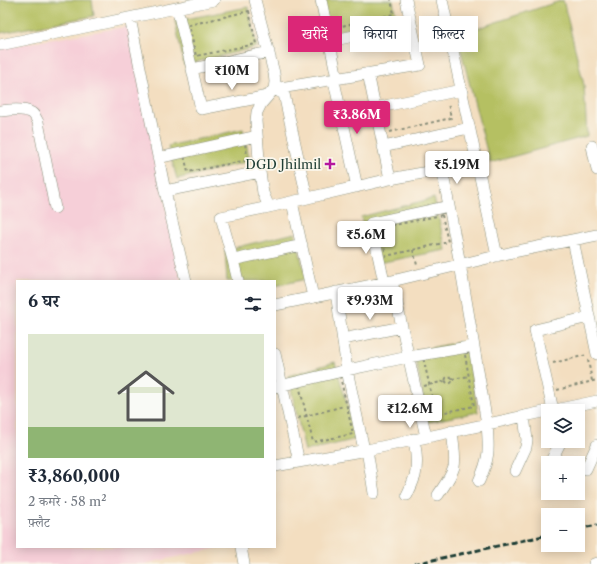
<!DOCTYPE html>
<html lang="hi">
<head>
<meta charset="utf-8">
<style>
  body { margin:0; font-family:"Libre Caslon Text","Noto Serif Devanagari",serif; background:#f2f2f3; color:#1f2937; height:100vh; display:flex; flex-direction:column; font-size:15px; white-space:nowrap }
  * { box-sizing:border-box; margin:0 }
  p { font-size:13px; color:#747a83 }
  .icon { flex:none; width:22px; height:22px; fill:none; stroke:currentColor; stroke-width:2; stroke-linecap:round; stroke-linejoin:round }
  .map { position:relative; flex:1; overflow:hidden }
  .side { position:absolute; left:16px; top:280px; width:260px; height:268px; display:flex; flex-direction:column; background:#fff; border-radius:0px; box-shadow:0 2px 10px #0003 }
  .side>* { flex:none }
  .hud { position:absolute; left:288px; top:16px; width:249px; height:36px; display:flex; gap:8px }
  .tools { position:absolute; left:541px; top:404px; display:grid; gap:8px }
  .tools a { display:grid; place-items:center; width:44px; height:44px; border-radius:0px; background:#fff; box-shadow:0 2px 10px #0003; font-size:20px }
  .price { position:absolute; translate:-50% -34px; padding:0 9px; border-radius:4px; background:#fff; color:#222; font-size:13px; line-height:26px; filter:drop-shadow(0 1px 2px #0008) }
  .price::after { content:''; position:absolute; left:50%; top:24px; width:12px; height:9px; margin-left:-6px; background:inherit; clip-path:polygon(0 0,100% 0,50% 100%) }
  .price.on { background:#db2777; color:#fff }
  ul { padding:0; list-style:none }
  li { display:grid; align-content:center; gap:8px; height:212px; padding:0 12px }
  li+li { border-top:1px solid #e0e1e3 }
  li span { display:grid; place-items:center; height:124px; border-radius:0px; color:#555 }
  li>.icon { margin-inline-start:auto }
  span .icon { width:72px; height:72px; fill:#fffc; stroke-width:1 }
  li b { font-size:17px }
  h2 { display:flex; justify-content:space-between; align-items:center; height:48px; padding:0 12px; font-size:17px }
  .pill { padding:0 14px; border-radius:0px; background:#fff; box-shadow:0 2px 10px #0003; font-size:14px; line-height:36px }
  .pill.on { background:#db2777; color:#fff }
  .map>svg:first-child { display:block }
  .built { fill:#f6cfd8 }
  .green { fill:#b5c062; stroke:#6a7e4b }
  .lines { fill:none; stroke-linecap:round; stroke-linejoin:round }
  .minor-casing { stroke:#898e7a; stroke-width:12 }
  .path { stroke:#898e7a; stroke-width:2; stroke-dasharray:3 3; stroke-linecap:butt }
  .minor { stroke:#fff; stroke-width:11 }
  .rail { stroke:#1f3d34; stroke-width:3; stroke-dasharray:6 3; stroke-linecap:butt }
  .poi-dot { fill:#b5179e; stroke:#fbf7ec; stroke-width:1.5 }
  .labels { text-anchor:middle; stroke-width:3.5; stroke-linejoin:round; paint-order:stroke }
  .poi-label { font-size:13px; fill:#1f3d34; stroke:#fbf7ec; text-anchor:end }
</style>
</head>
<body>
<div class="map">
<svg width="597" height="564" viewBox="0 0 597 564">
  <rect width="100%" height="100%" fill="#fbf7ec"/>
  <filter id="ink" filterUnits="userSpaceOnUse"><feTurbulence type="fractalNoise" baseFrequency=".025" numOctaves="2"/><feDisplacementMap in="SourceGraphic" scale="8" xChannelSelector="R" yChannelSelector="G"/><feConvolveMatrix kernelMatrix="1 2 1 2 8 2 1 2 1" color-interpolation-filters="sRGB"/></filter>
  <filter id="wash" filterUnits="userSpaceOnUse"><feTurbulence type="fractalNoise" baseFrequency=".012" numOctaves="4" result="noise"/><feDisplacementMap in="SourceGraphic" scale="16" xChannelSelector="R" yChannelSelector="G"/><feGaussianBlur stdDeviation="0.9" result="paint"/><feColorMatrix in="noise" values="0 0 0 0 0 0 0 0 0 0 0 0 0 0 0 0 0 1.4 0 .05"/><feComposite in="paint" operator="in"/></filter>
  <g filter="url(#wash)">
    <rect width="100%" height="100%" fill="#f3dec0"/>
    <path class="built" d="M130,26L181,281H17V547H222L144,564H0V48Z"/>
    <path class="green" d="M0,0H92L94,16L0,33Z
      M317,0H393L396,19L323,34Z
      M563,0L584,85L587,136L490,163L457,35Z
      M248,7L257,47L184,65L175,21Z
      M243,129L250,161L177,179L168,146Z
      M434,198L446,250L373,264L361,217Z
      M295,233L306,279L275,286V281H227L225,250Z
      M465,341L478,412L428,422L414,351Z
      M335,362L357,439L305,451L288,376Z"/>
  </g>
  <g filter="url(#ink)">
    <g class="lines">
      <g class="minor-casing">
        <path id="minor" d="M255,0L274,73L275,82L274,89L261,104L257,112L256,121L260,172L263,193L269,207
          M321,0L337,78L334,81L357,187
          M442,0L497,256
          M177,8L192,69L201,109L268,96
          M130,18L165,191L186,281
          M330,41L411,24
          M0,45L214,0
          M192,69L269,52
          M368,73L390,179
          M274,89L420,65L406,0
          M274,89L284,94L307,198
          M375,108L461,90
          M0,111C8,110 23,108 30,112C34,113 36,118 38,122L55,208
          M592,146L597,170
          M383,147L469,128
          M158,158L257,136
          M442,169L460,264L487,424C489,449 490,457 479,481
          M165,191L260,172
          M292,202L313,297
          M573,240L597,354
          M233,260L302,245
          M238,281L233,260L221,217L269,207L390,179L477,163
          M392,281L426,437
          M384,282L371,223L449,206
          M336,292L347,370L364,450
          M275,305L392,281L513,252L597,235
          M343,339L402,327
          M275,354L299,462
          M275,387L347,370L408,357L474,346
          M553,410L535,330L589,317
          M550,411L597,401
          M367,450L374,493
          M550,463L561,441
          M275,466L367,450L548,411
          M586,469L597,445
          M515,471L526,447L527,440L524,416
          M407,495C410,489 413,482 415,476C418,464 416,451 414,439
          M438,495C444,486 451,477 454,467C456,457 453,442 452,431
          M241,547L244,564
          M594,564L597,563"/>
      </g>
      <path class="path" d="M249,11L256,44L196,56L189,25Z
        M337,27L394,14L391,0
        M390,132L451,118L448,103
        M245,144L248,160L188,172L184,155Z
        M442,215L448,242L386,256L380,228Z
        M413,250L417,265
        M464,349L474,406L436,414L423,357Z
        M588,360L592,381
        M553,363L587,355
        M340,376L353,434L313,442L299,385Z
        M445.5 380a3.5 3.5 0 1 1 7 0a3.5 3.5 0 1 1-7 0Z
        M452,379L469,376
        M424,386L445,381
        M557,390L597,380
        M298,418L344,406"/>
      <use href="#minor" class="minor"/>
      <path class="rail" d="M578,529L597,525
        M414,564L548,535"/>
    </g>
  </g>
  <path class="poi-dot" d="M328 158h4v4h4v4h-4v4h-4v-4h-4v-4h4z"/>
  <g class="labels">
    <g class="poi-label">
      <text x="321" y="169">DGD Jhilmil</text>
    </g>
  </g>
</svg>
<div class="tools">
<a><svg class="icon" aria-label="layers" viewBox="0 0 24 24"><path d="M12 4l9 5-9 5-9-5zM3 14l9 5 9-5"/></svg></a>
<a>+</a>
<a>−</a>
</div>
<b class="price" style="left:232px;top:91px">₹10M</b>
<b class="price on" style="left:357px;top:135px">₹3.86M</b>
<b class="price" style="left:457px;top:185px">₹5.19M</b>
<b class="price" style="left:366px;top:255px">₹5.6M</b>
<b class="price" style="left:370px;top:321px">₹9.93M</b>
<b class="price" style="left:410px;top:429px">₹12.6M</b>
<div class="hud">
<a class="pill on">खरीदें</a>
<a class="pill">किराया</a>
<a class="pill">फ़िल्टर</a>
</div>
<section class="side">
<h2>6 घर<svg class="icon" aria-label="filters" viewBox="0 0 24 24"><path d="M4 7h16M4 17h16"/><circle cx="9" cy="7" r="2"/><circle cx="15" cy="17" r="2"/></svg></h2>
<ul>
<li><span style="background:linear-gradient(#dfe7d0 75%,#8fb573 0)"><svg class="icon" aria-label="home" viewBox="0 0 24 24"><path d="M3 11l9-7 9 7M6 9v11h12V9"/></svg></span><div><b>₹3,860,000</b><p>2 कमरे · 58 m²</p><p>फ़्लैट</p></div></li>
</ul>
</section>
</div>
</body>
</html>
